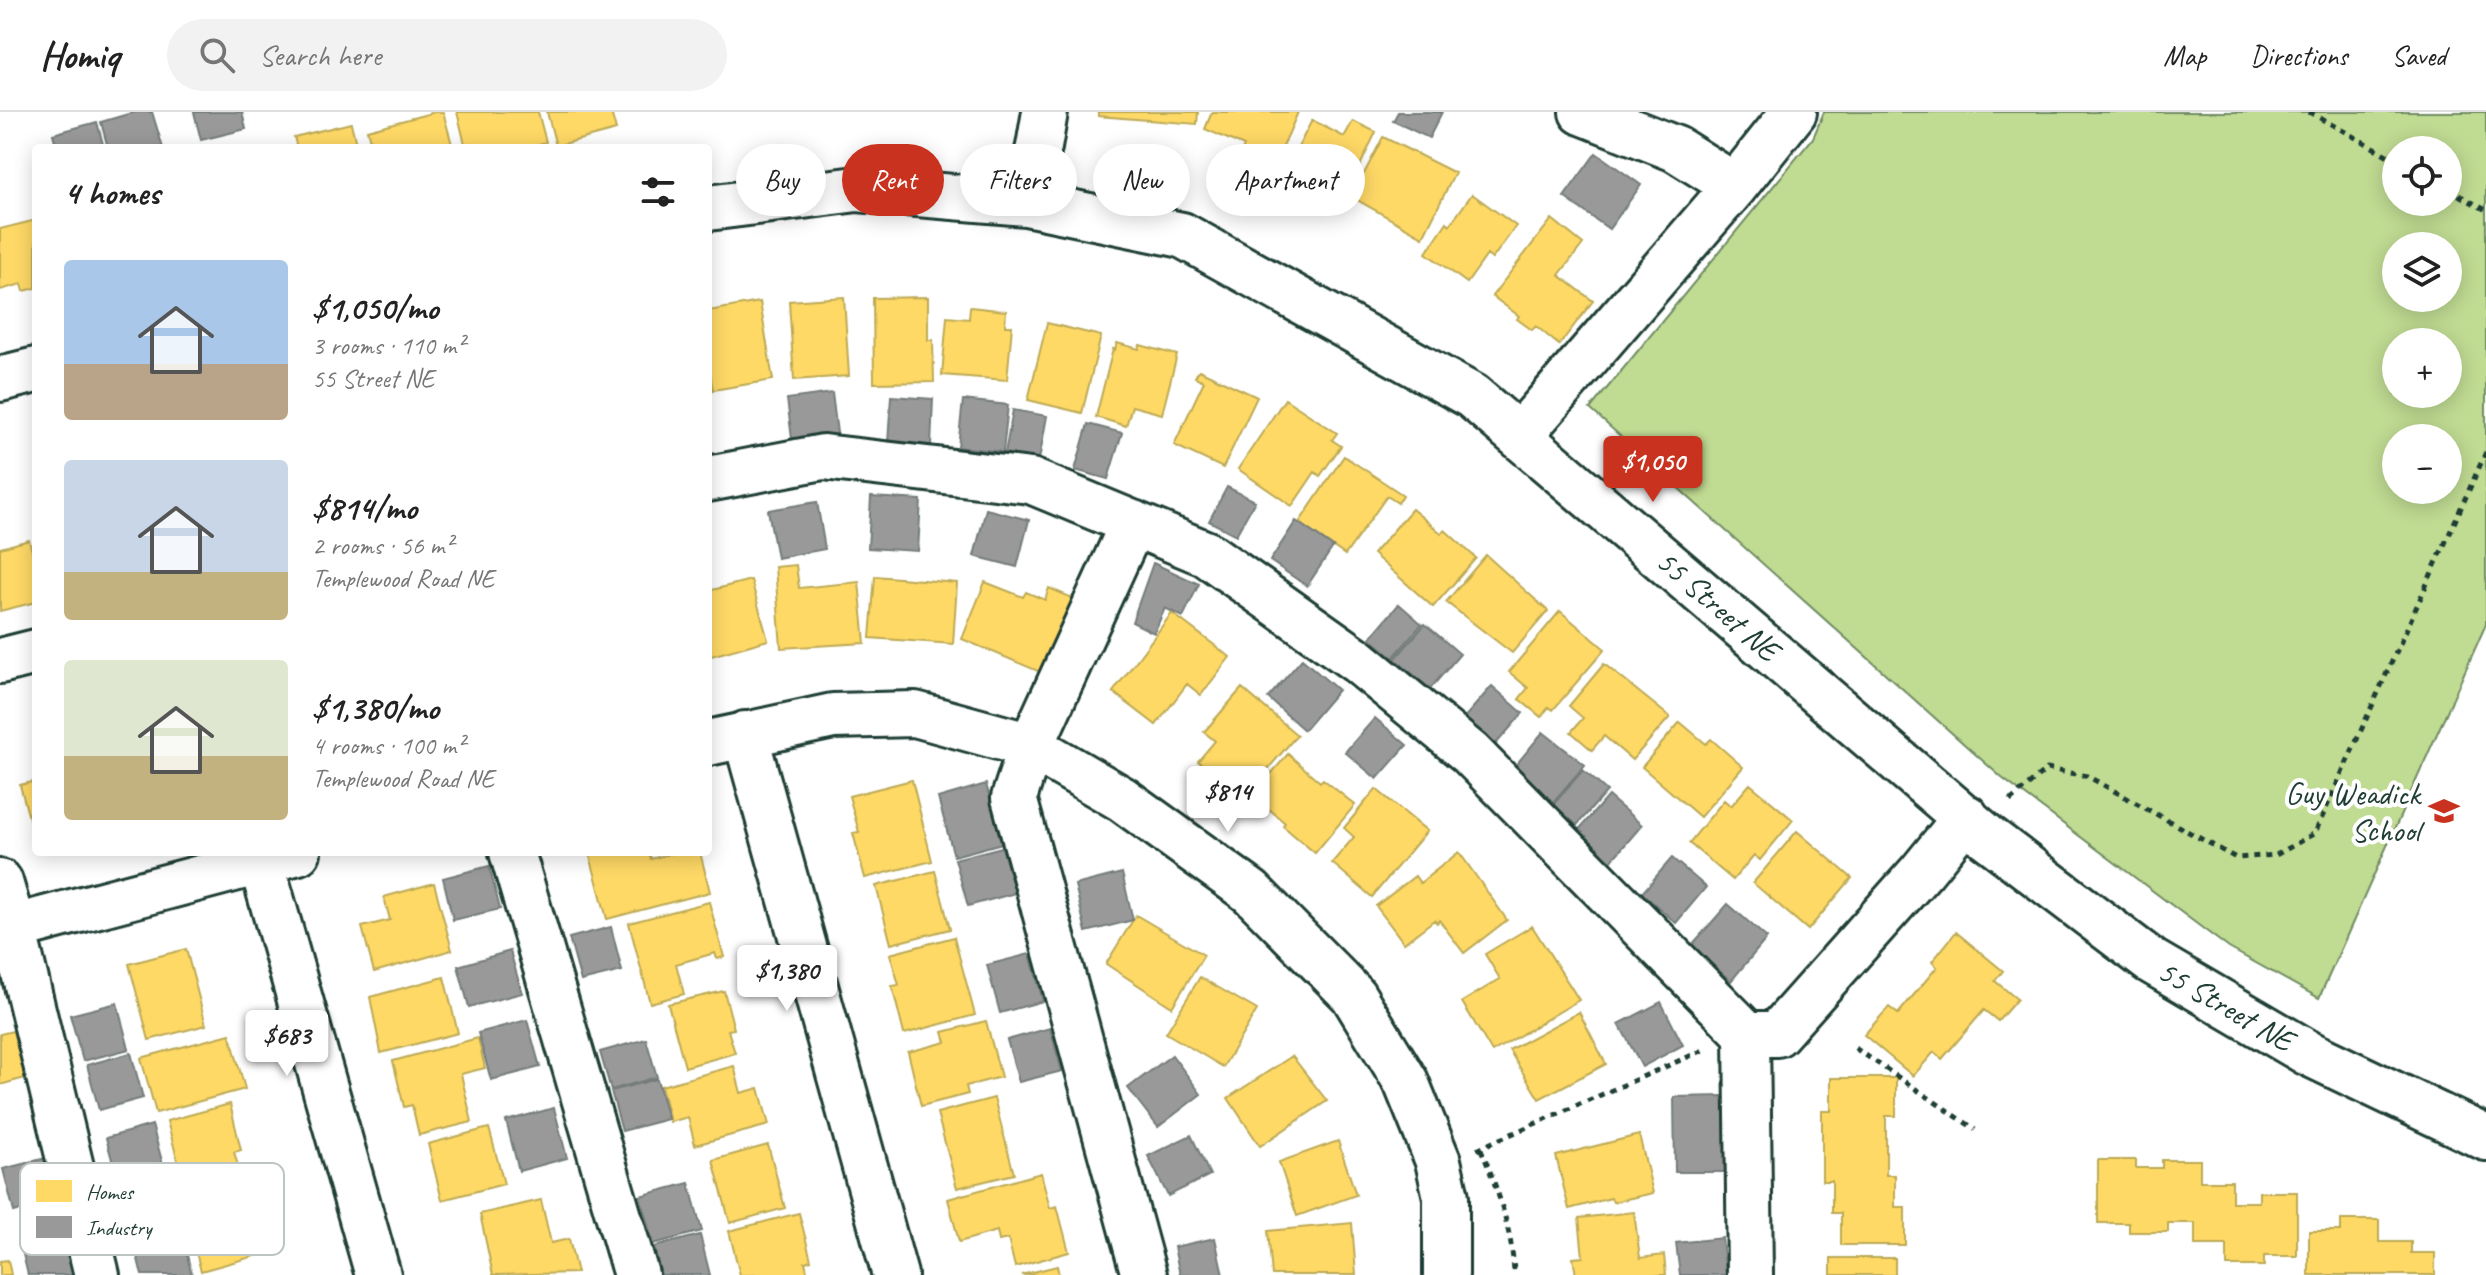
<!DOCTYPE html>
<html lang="en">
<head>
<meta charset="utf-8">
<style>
  body { margin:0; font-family:Caveat,sans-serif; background:#f2f2f2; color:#222; height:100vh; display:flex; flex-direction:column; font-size:30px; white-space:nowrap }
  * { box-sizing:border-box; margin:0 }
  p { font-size:26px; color:#767676 }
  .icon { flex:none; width:44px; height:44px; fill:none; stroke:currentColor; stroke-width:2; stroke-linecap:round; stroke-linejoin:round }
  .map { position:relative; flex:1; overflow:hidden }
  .details { position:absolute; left:32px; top:32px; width:680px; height:712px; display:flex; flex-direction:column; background:#fff; border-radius:8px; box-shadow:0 4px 20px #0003 }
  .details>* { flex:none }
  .banner { position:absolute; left:736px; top:32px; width:760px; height:72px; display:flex; gap:16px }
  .controls { position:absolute; left:2382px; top:24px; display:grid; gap:16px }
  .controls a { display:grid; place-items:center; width:80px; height:80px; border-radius:50%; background:#fff; box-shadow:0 4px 20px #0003; font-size:40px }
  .price { position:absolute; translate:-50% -68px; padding:0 18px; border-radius:8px; background:#fff; color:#222; font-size:26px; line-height:52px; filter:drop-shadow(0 2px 4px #0008) }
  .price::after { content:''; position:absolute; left:50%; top:48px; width:24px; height:18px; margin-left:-12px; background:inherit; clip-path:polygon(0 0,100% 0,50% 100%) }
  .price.current { background:#c8321e; color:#fff }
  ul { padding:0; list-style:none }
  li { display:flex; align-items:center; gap:24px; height:200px; padding:0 32px }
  li span { display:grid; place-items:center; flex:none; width:224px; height:160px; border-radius:8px; color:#555 }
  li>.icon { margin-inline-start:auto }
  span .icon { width:96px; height:96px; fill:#fffc; stroke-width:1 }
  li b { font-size:34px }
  h2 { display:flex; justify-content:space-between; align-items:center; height:96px; padding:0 32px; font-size:34px }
  .chip { padding:0 28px; border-radius:36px; background:#fff; box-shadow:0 4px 20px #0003; font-size:28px; line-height:72px }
  .chip.current { background:#c8321e; color:#fff }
  header { display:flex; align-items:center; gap:48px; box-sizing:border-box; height:112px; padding:0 40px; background:#fff; border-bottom:2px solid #e0e0e0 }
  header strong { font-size:38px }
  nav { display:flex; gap:44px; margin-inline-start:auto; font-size:28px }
  .search { width:560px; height:72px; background:#f2f2f2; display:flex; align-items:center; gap:20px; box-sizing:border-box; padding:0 28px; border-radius:44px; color:#767676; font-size:30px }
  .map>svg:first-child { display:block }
  .green { fill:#c0db92; stroke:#708c63; stroke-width:2; fill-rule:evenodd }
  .homes { fill:#ffd966; stroke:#bcaa57; stroke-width:2 }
  .industry { fill:#999; stroke:#747d7b; stroke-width:2 }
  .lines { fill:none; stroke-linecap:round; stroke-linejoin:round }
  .minor-casing { stroke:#1f3d34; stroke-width:50 }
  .path { stroke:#1f3d34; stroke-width:5; stroke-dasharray:6 6; stroke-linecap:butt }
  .minor { stroke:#fff; stroke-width:44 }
  .labels { text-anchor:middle; stroke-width:8; stroke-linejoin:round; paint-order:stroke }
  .street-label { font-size:32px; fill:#1f3d34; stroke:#fff }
  .poi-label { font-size:32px; fill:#1f3d34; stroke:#fff; text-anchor:end }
  .key { fill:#fff; stroke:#bcc5c2; stroke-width:2 }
  .key-label { font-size:22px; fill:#1f3d34 }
</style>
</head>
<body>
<header>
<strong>Homiq</strong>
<div class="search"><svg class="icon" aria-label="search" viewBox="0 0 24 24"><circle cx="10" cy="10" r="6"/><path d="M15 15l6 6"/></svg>Search here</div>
<nav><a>Map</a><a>Directions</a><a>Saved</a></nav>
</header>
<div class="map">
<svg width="2486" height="1163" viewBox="0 0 2486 1163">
  <rect width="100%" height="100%" fill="#fff"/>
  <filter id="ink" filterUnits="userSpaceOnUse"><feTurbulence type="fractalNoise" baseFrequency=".0125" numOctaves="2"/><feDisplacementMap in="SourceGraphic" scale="16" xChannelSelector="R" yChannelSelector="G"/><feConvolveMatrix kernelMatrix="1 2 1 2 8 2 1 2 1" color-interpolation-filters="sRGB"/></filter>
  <g filter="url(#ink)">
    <path class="green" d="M1824,0H2486V512L2319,886L2229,836L2002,666L1590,297L1813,26ZM2396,38H2448V90H2396ZM2396,134H2448V186H2396ZM2448,230V282H2396V230ZM2396,326H2448V378H2396Z"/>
    <path class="homes" d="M435,0H443L453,36H372L367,18Z
      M457,0H538L546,30L525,36H466Z
      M547,0H611L616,18L556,34Z
      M1098,0H1198L1197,12L1098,4Z
      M1212,0H1298L1270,65L1237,51L1244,34L1205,17Z
      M1312,8L1344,25L1353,9L1376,20L1345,86L1308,68L1310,63L1289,53Z
      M351,11L357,36H297L294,25Z
      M1383,25L1455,61L1423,125L1352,85Z
      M1472,82L1516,114L1492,147L1487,143L1467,171L1426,141L1447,110L1450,113Z
      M1552,107L1583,132L1559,163L1593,189L1559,233L1536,214L1532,218L1517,207L1519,204L1492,184Z
      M36,108V176L24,179L22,172L0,178V117Z
      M844,185L849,264L794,268L789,189Z
      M928,185V228H933L934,270L874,271L873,186Z
      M760,190L773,268L713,278L708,250V199Z
      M970,195L1006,199L1005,214H1012L1007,268L942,263L947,205L969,207Z
      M1047,211L1101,224L1082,301L1028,288Z
      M1117,231L1139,237L1140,233L1177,243L1162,302L1132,294L1126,314L1096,305L1113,237L1115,238Z
      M1199,258L1257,285L1223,356L1174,333L1204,269L1195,265Z
      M1285,287L1337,321L1332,328L1341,334L1320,364L1315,360L1292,394L1238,357Z
      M1344,344L1403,383L1398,391L1387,384L1345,443L1299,411Z
      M1412,397L1441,421L1445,418L1476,446L1433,495L1373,442Z
      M29,428L36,454V490L0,499V436Z
      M1486,443L1548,499L1512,541L1446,490Z
      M796,453L799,476L859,470L865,531L781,536L775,455Z
      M875,464L957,471L953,532L870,526Z
      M751,468L768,528L708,545V479Z
      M985,470L1023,485L1026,480L1045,488L1049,476L1075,487L1045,562L962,527Z
      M1560,499L1605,537L1553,598L1549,595L1541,605L1519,587L1528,576L1509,560Z
      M1172,501L1230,545L1201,583L1187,572L1156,613L1113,580Z
      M1604,552L1670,605L1632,648L1604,624L1592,638L1571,620L1583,606L1569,594Z
      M1242,576L1297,623L1243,686L1198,649L1215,629L1204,620Z
      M1680,610L1706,632L1711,627L1743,655L1700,705L1642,655Z
      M1288,642L1320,670L1323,667L1355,693L1315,741L1283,714L1285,711L1253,683Z
      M912,668L932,749L865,766L853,721L859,720L849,684Z
      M36,669V732L20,673Z
      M1750,672L1793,708L1760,748L1754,743L1733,768L1689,731L1724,688L1731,694Z
      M1376,677L1427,719L1372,785L1332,751L1354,725L1344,716Z
      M1797,719L1852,766L1808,818L1753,771Z
      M589,740H649L651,747L676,740H700L710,780L607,807Z
      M1459,740L1507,808L1464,841L1439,808L1437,811L1434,808L1404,831L1376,794L1415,764L1420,771Z
      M935,759L950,817L891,832L876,774Z
      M434,771L452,838L374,860L362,815L390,808L384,785Z
      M709,790L724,845L717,847L715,841L676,852L684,882L650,891L629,811Z
      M1136,803L1204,843L1172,895L1106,852Z
      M1532,814L1579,888L1492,940L1462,890L1500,867L1485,842Z
      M1956,820L2003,859L1995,869L2017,887L1998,909L1984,898L1942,947L1934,940L1913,964L1864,923L1889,895L1898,902L1937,855L1932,850Z
      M954,825L975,903L904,922L892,874L899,873L890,842Z
      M186,837L206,913L149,928L129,852Z
      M444,865L458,921L381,941L370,885Z
      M1200,865L1257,898L1223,955L1166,921Z
      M724,879L734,917L728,918L735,941L685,955L668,892Z
      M1579,900L1606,952L1539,987L1509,938Z
      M986,909L1001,965L966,974L968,982L921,994L908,940L946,930L943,920Z
      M13,919L25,966L0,973V922Z
      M230,922L245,977L156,1001L141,946Z
      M478,926L485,956L461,962L472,1010L419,1023L412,993L404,995L393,949Z
      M1292,944L1327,989L1260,1034L1228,986Z
      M734,954L741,981L759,976L769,1013L695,1033L688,1005L670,1010L661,974Z
      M1831,966H1896V1004H1886V1063H1895V1095H1905V1133H1841V1101H1832V1069H1822V999H1831Z
      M994,986L1014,1062L957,1076L937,1001Z
      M230,992L241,1038L234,1040L243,1071L188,1086L167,1009Z
      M489,1016L504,1072L442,1088L428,1032Z
      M1639,1023L1653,1081L1613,1090L1611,1086L1569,1097L1556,1044Z
      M1338,1029L1356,1083L1297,1104L1279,1050Z
      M768,1033L785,1096L730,1111L713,1048Z
      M2098,1048H2136V1056H2162V1048H2200V1069H2232V1090H2259V1080H2297V1144H2264V1154H2227V1133H2195V1111H2168V1120H2129V1111H2098Z
      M1041,1061L1050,1096L1057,1094L1069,1140L1015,1155L1008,1127L999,1129L997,1119L959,1130L948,1087Z
      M259,1084L277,1138L201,1159L186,1104Z
      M541,1088L551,1131L569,1127L577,1161L493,1163L480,1102Z
      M1634,1100L1640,1146L1664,1143L1666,1163H1576L1573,1146L1583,1145L1579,1106Z
      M799,1101L811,1148L805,1150L808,1163H740L729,1119Z
      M2341,1108H2379V1130H2411V1141H2435V1163H2309V1119H2341Z
      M1352,1111L1356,1163H1272L1268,1119Z
      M1831,1146H1895V1163H1831Z
      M8,1148L11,1163H0V1149Z
      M1057,1154L1059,1163H1021Z"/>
    <path class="industry" d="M135,0H152L163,36H108L101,10Z
      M194,0H242L246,17L201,28Z
      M1398,0H1442L1429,26L1393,9Z
      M97,10L104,36H57L53,22Z
      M1596,41L1641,73L1609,117L1564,85Z
      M832,281L838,329L793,335L787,287Z
      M891,284L933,287L931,334L888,331Z
      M963,288L1008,293L1003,340L958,335Z
      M1013,298L1047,304L1039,348L1005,341Z
      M1088,312L1122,321L1108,367L1075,358Z
      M1227,375L1255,389L1236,423L1209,409Z
      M871,385L921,388L918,439L868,436Z
      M817,390L825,437L777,446L768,398Z
      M986,397L1029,408L1017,455L974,444Z
      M1296,409L1333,435L1307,474L1270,449Z
      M1153,451L1199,472L1183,505L1165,496L1154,521L1132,510Z
      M1399,492L1422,512L1393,546L1370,526Z
      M1425,512L1460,542L1430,577L1395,547Z
      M1302,547L1338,578L1304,618L1268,586Z
      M1492,574L1523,601L1495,633L1464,606Z
      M1375,606L1407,633L1377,667L1345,640Z
      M1543,620L1585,653L1553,690L1515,654Z
      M1583,658L1607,679L1577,713L1553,693Z
      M986,672L1002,731L954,744L938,686Z
      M1608,684L1642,713L1611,749L1577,720Z
      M1002,735L1015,781L968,794L955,747Z
      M1672,746L1706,775L1676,811L1642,781Z
      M489,754L500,797L453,808L443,766Z
      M1122,761L1133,808L1086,820L1075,773Z
      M1728,792L1767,826L1731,869L1691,834Z
      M611,815L622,859L581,869L569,826Z
      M510,839L522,881L469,895L458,854Z
      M1030,842L1043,889L1000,901L987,853Z
      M1661,890L1683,933L1642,955L1619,912Z
      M117,891L129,937L83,949L70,903Z
      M527,908L540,955L491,968L478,921Z
      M1050,916L1062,959L1019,970L1007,928Z
      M646,927L657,965L611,978L600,940Z
      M131,941L143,986L99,998L87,953Z
      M1172,943L1201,982L1158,1015L1128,976Z
      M657,967L668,1007L622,1019L611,979Z
      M1725,984L1727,1060H1675L1674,985Z
      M554,996L567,1046L519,1059L506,1009Z
      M152,1013L164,1056L118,1069L106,1026Z
      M1191,1023L1210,1063L1168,1084L1148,1044Z
      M46,1046L57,1089L14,1100L3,1057Z
      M689,1071L702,1119L653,1132L640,1084Z
      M65,1120L75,1163H28L20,1130Z
      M182,1123L192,1163H142L135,1135Z
      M700,1123L710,1163H661L654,1135Z
      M1215,1126L1223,1163H1180L1174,1135Z
      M1722,1126L1726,1163H1680L1676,1131Z"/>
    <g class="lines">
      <g class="minor-casing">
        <path id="minor" d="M1582,0L1676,37L1735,74
          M1026,91L1039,35L1045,0
          M708,96L857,77L1026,91L1182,123L1472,284L1986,724L2151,849L2308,941L2486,1026
          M0,267L36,258
          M1520,323L1735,74L1794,0
          M708,367L823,345L1031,369L1207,442L1358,549L1470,641L1747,922L1750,1163
          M1133,411L1031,634L1014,686L1144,1163
          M0,549L36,540
          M745,622L895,1163
          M708,631L833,604L915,602L1031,634L1122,687L1251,780L1353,883L1406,970L1438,1049L1446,1085V1163
          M512,740L636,1163
          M261,750L378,1163
          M0,770L13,815L97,1163
          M0,819L298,740
          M1747,922H1777L1922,759L1966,705"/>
      </g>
      <path class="path" d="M2309,0L2396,48
        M2448,77L2486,98
        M2010,689L2047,657L2087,664L2236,746L2276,743L2315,721L2486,340
        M1855,936L1975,1017
        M1477,1037L1706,937
        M1481,1037C1497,1075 1513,1121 1514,1163"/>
      <use href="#minor" class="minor"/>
    </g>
  </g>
  <defs>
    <g id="school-bare" transform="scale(2.4)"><path d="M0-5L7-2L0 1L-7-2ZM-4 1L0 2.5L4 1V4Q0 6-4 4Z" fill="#c8321e" stroke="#fff" stroke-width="2.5" paint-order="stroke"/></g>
  </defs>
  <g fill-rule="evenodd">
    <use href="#school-bare" x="2444" y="699"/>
  </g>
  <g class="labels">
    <g class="street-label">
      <text transform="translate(1718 493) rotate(41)" y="11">55 Street NE</text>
      <text transform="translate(2226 893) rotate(30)" y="11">55 Street NE</text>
    </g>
    <g class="poi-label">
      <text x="2420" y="692">Guy Weadick<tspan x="2420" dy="37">School</tspan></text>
    </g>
  </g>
  <rect x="20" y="1051" width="264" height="92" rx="12" class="key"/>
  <rect x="36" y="1068" width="36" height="22" fill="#ffd966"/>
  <rect x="36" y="1104" width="36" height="22" fill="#999"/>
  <g class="key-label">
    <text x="86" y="1087">Homes</text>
    <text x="86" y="1123">Industry</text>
  </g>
</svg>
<div class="controls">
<a><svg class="icon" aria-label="locate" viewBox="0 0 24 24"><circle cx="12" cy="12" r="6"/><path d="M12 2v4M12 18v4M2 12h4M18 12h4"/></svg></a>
<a><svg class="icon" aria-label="layers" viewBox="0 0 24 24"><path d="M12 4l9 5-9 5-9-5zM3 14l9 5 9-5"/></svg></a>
<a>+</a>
<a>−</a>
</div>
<b class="price current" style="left:1653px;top:392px">$1,050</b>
<b class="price" style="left:1228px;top:722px">$814</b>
<b class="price" style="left:787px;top:901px">$1,380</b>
<b class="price" style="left:287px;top:966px">$683</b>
<div class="banner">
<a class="chip">Buy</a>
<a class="chip current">Rent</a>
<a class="chip">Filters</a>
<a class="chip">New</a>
<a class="chip">Apartment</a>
</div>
<section class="details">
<h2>4 homes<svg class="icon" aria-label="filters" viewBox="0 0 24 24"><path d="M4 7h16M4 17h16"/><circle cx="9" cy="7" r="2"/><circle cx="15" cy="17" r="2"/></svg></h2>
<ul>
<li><span style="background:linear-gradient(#a9c7e8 65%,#b9a48a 0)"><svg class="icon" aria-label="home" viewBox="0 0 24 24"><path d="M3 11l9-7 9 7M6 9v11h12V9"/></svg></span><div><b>$1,050/mo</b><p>3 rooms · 110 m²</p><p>55 Street NE</p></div></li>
<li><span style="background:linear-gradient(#c9d6e8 70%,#c2b280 0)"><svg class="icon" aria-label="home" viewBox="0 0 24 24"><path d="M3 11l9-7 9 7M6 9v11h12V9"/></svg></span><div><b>$814/mo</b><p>2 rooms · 56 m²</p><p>Templewood Road NE</p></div></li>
<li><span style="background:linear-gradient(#dfe7d0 60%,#c2b280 0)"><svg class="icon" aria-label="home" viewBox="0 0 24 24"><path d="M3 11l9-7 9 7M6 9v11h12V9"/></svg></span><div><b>$1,380/mo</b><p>4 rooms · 100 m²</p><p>Templewood Road NE</p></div></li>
</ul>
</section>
</div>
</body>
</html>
